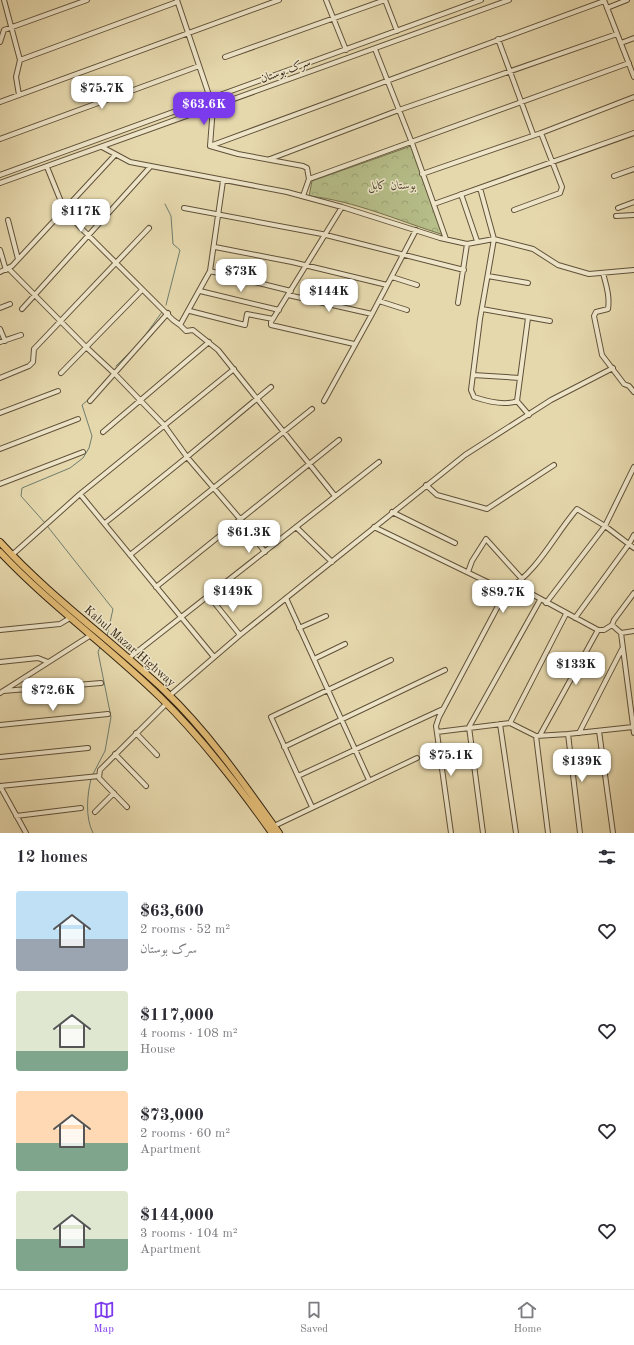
<!DOCTYPE html>
<html lang="en">
<head>
<meta charset="utf-8">
<style>
  body { margin:0; font-family:"Old Standard TT",Amiri,serif; background:#f7f7f7; color:#2b2b33; height:100vh; display:flex; flex-direction:column; font-size:15px; white-space:nowrap }
  * { box-sizing:border-box; margin:0 }
  p { font-size:13px; color:#7c7c81 }
  .icon { flex:none; width:22px; height:22px; fill:none; stroke:currentColor; stroke-width:2; stroke-linecap:round; stroke-linejoin:round }
  .map { position:relative; height:833px; overflow:hidden }
  .details { display:flex; flex-direction:column; background:#fff; flex:1 }
  .details>* { flex:none }
  .price { position:absolute; translate:-50% -34px; padding:0 9px; border-radius:8px; background:#fff; color:#222; font-size:13px; line-height:26px; filter:drop-shadow(0 1px 2px #0008) }
  .price::after { content:''; position:absolute; left:50%; top:24px; width:12px; height:9px; margin-left:-6px; background:inherit; clip-path:polygon(0 0,100% 0,50% 100%) }
  .price.on { background:#7c3aed; color:#fff }
  ul { padding:0; list-style:none }
  li { display:flex; align-items:center; gap:12px; height:100px; padding:0 16px }
  li span { display:grid; place-items:center; flex:none; width:112px; height:80px; border-radius:4px; color:#555 }
  li>.icon { margin-inline-start:auto }
  span .icon { width:48px; height:48px; fill:#fffc; stroke-width:1 }
  li b { font-size:17px }
  h2 { display:flex; justify-content:space-between; align-items:center; height:48px; padding:0 16px; font-size:17px }
  .dock { display:flex; justify-content:space-around; align-items:center; height:56px; border-top:1px solid #e1e1e2; background:#fff; font-size:11px; color:#7c7c81 }
  .dock a { display:grid; justify-items:center; gap:2px }
  .dock .on { color:#7c3aed }
  .map>svg:first-child { display:block }
  .forest { fill:url(#forest-crowns); stroke:#74724e }
  .lines { fill:none; stroke-linecap:round; stroke-linejoin:round }
  .stream { stroke:#6e7e6f; stroke-width:1 }
  .minor-casing { stroke:#60523a; stroke-width:6 }
  .highway-casing { stroke:#332514; stroke-width:8 }
  .minor { stroke:#efe6ca; stroke-width:4 }
  .highway { stroke:#e3bc76; stroke-width:6 }
  .labels { text-anchor:middle; stroke-width:3; stroke-linejoin:round; paint-order:stroke }
  .street-label { font-size:12px; fill:#332514; stroke:#efe6ca }
  .park-label { font-size:12px; font-style:italic; fill:#544b31; stroke:#efe6ca }
</style>
</head>
<body>
<div class="map">
<svg width="634" height="833" viewBox="0 0 634 833">
  <defs>
    <pattern id="forest-crowns" width="20" height="18" patternUnits="userSpaceOnUse"><rect width="20" height="18" fill="#b6be89"/><path d="M2 6a3 3 0 1 1 6 0M12 15a3 3 0 1 1 6 0" fill="none" stroke="#9da375"/></pattern>
  </defs>
  <rect width="100%" height="100%" fill="#e6d8ad"/>
  <filter id="stains"><feTurbulence type="fractalNoise" baseFrequency=".005" numOctaves="4"/><feColorMatrix values="0 0 0 0 .2 0 0 0 0 .09 0 0 0 0 .02 0 0 0 .5 -.17"/></filter>
  <radialGradient id="worn" r=".72"><stop offset=".6" stop-color="#630" stop-opacity="0"/><stop offset="1" stop-color="#630" stop-opacity=".3"/></radialGradient>
  <path class="forest" d="M411,146L444,235C399,221 355,201 309,196L312,181Z"/>
  <g class="lines">
    <path class="stream" d="M165,204L171,216L173,244L180,250L166,305
      M141,341L162,312
      M116,366L139,343
      M96,391L109,376
      M45,523L21,496L22,488L70,468L83,458L89,448L92,436L82,405L89,399
      M48,527L113,609L107,636
      M92,776L105,751L111,717L98,652L100,647
      M91,779C87,795 85,818 93,833"/>
    <g class="minor-casing">
      <path id="minor" d="M4,0L20,60L16,77L19,95
        M177,0L213,107L210,146
        M326,0L346,50
        M385,0L397,31
        M604,0L634,77
        M607,8L627,0
        M498,39L533,134
        M0,42L4,30L87,0
        M621,43L634,38
        M375,49L412,143L446,239
        M225,57L385,0
        M20,60L177,2
        M0,102L279,0
        M0,139L199,66
        M210,146L604,1
        M210,146L238,154L303,166L307,168L309,179L303,196
        M102,147L130,162L287,192L342,207L440,238L467,244L494,239L533,249L558,265L589,274L634,270
        M270,159L399,110L617,34
        M47,167L64,209L71,218L173,320L180,325L186,331L193,330L218,350L335,496
        M422,174L541,133L634,97
        M0,175L481,0
        M614,176L634,169
        M309,179L629,63
        M0,183L509,0
        M480,188L494,239L480,319L471,390L474,397C486,401 505,406 517,401L529,415
        M461,194L477,241
        M434,204L634,133
        M342,207L271,322V325L354,344
        M184,208L322,234L464,270
        M618,208L634,202
        M514,210L560,193L562,187L541,133
        M616,216L634,215
        M8,220L18,259
        M215,247L292,262L387,285
        M0,250L6,270
        M9,269L86,347L115,374L164,425L187,457L241,520L265,552
        M210,271L291,291
        M0,272L12,266L115,155
        M603,273C606,285 610,296 608,309L596,312L594,316L602,355L624,384L629,386L634,392
        M488,276L528,283
        M392,277L417,285
        M200,291L279,310
        M288,295L372,314
        M379,301L407,310
        M458,303L467,244
        M0,308L10,304
        M22,309L150,167
        M482,309L550,321
        M190,311L245,325L247,314L273,319
        M180,325L210,271L223,181
        M0,329L5,341
        M0,342L21,335
        M61,373L142,290
        M473,375L520,378
        M0,378L29,366L33,362L34,349L149,228
        M90,401L168,313
        M324,401L372,314L416,230
        M517,401L528,318
        M0,413L58,391
        M103,432L209,342
        M0,449L78,419
        M0,484L83,452
        M426,485L437,495L487,509L554,465
        M80,494L214,657
        M392,512L455,543
        M105,523L187,457L271,387
        M296,527L332,562
        M374,527L506,591
        M12,555L80,494L234,369
        M130,555L312,409
        M468,572L472,561L486,539L522,579
        M515,585L598,630H604L612,625L614,620L634,593
        M156,587L339,440
        M286,598L369,780
        M213,601L240,635
        M546,603L605,526L634,467
        M575,618L629,544L634,535
        M612,625L621,633L634,631
        M299,628L326,616
        M0,630L60,624L70,618
        M621,633L634,733
        M129,658L379,462
        M314,659L345,644
        M0,662L38,658L48,662
        M3,691L101,683
        M0,693L91,635
        M169,696L240,635L465,455L551,400L613,368
        M510,723L566,614
        M500,724L516,833
        M0,725L108,714
        M599,731L613,833
        M437,732L510,723L536,736L568,734L633,727
        M136,733L157,755
        M579,733L622,649
        M568,734L580,833
        M540,735L598,630
        M536,736L548,833
        M284,747L445,670
        M115,754L146,786
        M0,757L88,748
        M298,776L443,709
        M0,786L99,776
        M0,786L26,833
        M127,807L99,778L100,770L167,703
        M312,807L271,717L391,660
        M95,812L114,793
        M16,816L81,808
        M274,826L417,758
        M451,833L436,726L439,717L506,591C539,570 553,537 577,509L605,526L634,548
        M483,833L469,727L540,600"/>
    </g>
    <g class="highway-casing">
      <path id="highway" d="M0,542C50,597 111,640 165,691C209,733 244,784 279,833
        M0,552C50,605 108,646 160,697C202,738 238,785 272,833"/>
    </g>
    <use href="#minor" class="minor"/>
    <use href="#highway" class="highway"/>
  </g>
  <g class="labels">
    <g class="street-label">
      <text transform="translate(285 70) rotate(-20)" y="4">سرک بوستان</text>
      <text transform="translate(130 646) rotate(41)" y="4">Kabul Mazar Highway</text>
    </g>
    <g class="park-label">
      <text x="392" y="189">بوستان کابل</text>
    </g>
  </g>
  <rect width="100%" height="100%" filter="url(#stains)"/>
  <rect width="100%" height="100%" fill="url(#worn)"/>
</svg>
<b class="price" style="left:102px;top:110px">$75.7K</b>
<b class="price on" style="left:204px;top:126px">$63.6K</b>
<b class="price" style="left:81px;top:233px">$117K</b>
<b class="price" style="left:241px;top:293px">$73K</b>
<b class="price" style="left:329px;top:313px">$144K</b>
<b class="price" style="left:249px;top:554px">$61.3K</b>
<b class="price" style="left:233px;top:613px">$149K</b>
<b class="price" style="left:503px;top:614px">$89.7K</b>
<b class="price" style="left:576px;top:686px">$133K</b>
<b class="price" style="left:53px;top:712px">$72.6K</b>
<b class="price" style="left:451px;top:777px">$75.1K</b>
<b class="price" style="left:582px;top:783px">$139K</b>
</div>
<section class="details">
<h2>12 homes<svg class="icon" aria-label="filters" viewBox="0 0 24 24"><path d="M4 7h16M4 17h16"/><circle cx="9" cy="7" r="2"/><circle cx="15" cy="17" r="2"/></svg></h2>
<ul>
<li><span style="background:linear-gradient(#bfe0f5 60%,#9aa5b1 0)"><svg class="icon" aria-label="home" viewBox="0 0 24 24"><path d="M3 11l9-7 9 7M6 9v11h12V9"/></svg></span><div><b>$63,600</b><p>2 rooms · 52 m²</p><p>سرک بوستان</p></div><svg class="icon" aria-label="heart" viewBox="0 0 24 24"><path d="M12 20l-8-8c-3-5 5-10 8-4 3-6 11-1 8 4z"/></svg></li>
<li><span style="background:linear-gradient(#dfe7d0 75%,#7fa58c 0)"><svg class="icon" aria-label="home" viewBox="0 0 24 24"><path d="M3 11l9-7 9 7M6 9v11h12V9"/></svg></span><div><b>$117,000</b><p>4 rooms · 108 m²</p><p>House</p></div><svg class="icon" aria-label="heart" viewBox="0 0 24 24"><path d="M12 20l-8-8c-3-5 5-10 8-4 3-6 11-1 8 4z"/></svg></li>
<li><span style="background:linear-gradient(#ffd9b3 65%,#7fa58c 0)"><svg class="icon" aria-label="home" viewBox="0 0 24 24"><path d="M3 11l9-7 9 7M6 9v11h12V9"/></svg></span><div><b>$73,000</b><p>2 rooms · 60 m²</p><p>Apartment</p></div><svg class="icon" aria-label="heart" viewBox="0 0 24 24"><path d="M12 20l-8-8c-3-5 5-10 8-4 3-6 11-1 8 4z"/></svg></li>
<li><span style="background:linear-gradient(#dfe7d0 60%,#7fa58c 0)"><svg class="icon" aria-label="home" viewBox="0 0 24 24"><path d="M3 11l9-7 9 7M6 9v11h12V9"/></svg></span><div><b>$144,000</b><p>3 rooms · 104 m²</p><p>Apartment</p></div><svg class="icon" aria-label="heart" viewBox="0 0 24 24"><path d="M12 20l-8-8c-3-5 5-10 8-4 3-6 11-1 8 4z"/></svg></li>
</ul>
</section>
<nav class="dock">
<a class="on"><svg class="icon" aria-label="map" viewBox="0 0 24 24"><path d="M3 6l6-2 6 2 6-2v14l-6 2-6-2-6 2zM9 4v14M15 6v14"/></svg>Map</a>
<a><svg class="icon" aria-label="saved" viewBox="0 0 24 24"><path d="M7 4h10v16l-5-4-5 4z"/></svg>Saved</a>
<a><svg class="icon" aria-label="home" viewBox="0 0 24 24"><path d="M3 11l9-7 9 7M6 9v11h12V9"/></svg>Home</a>
</nav>
</body>
</html>
